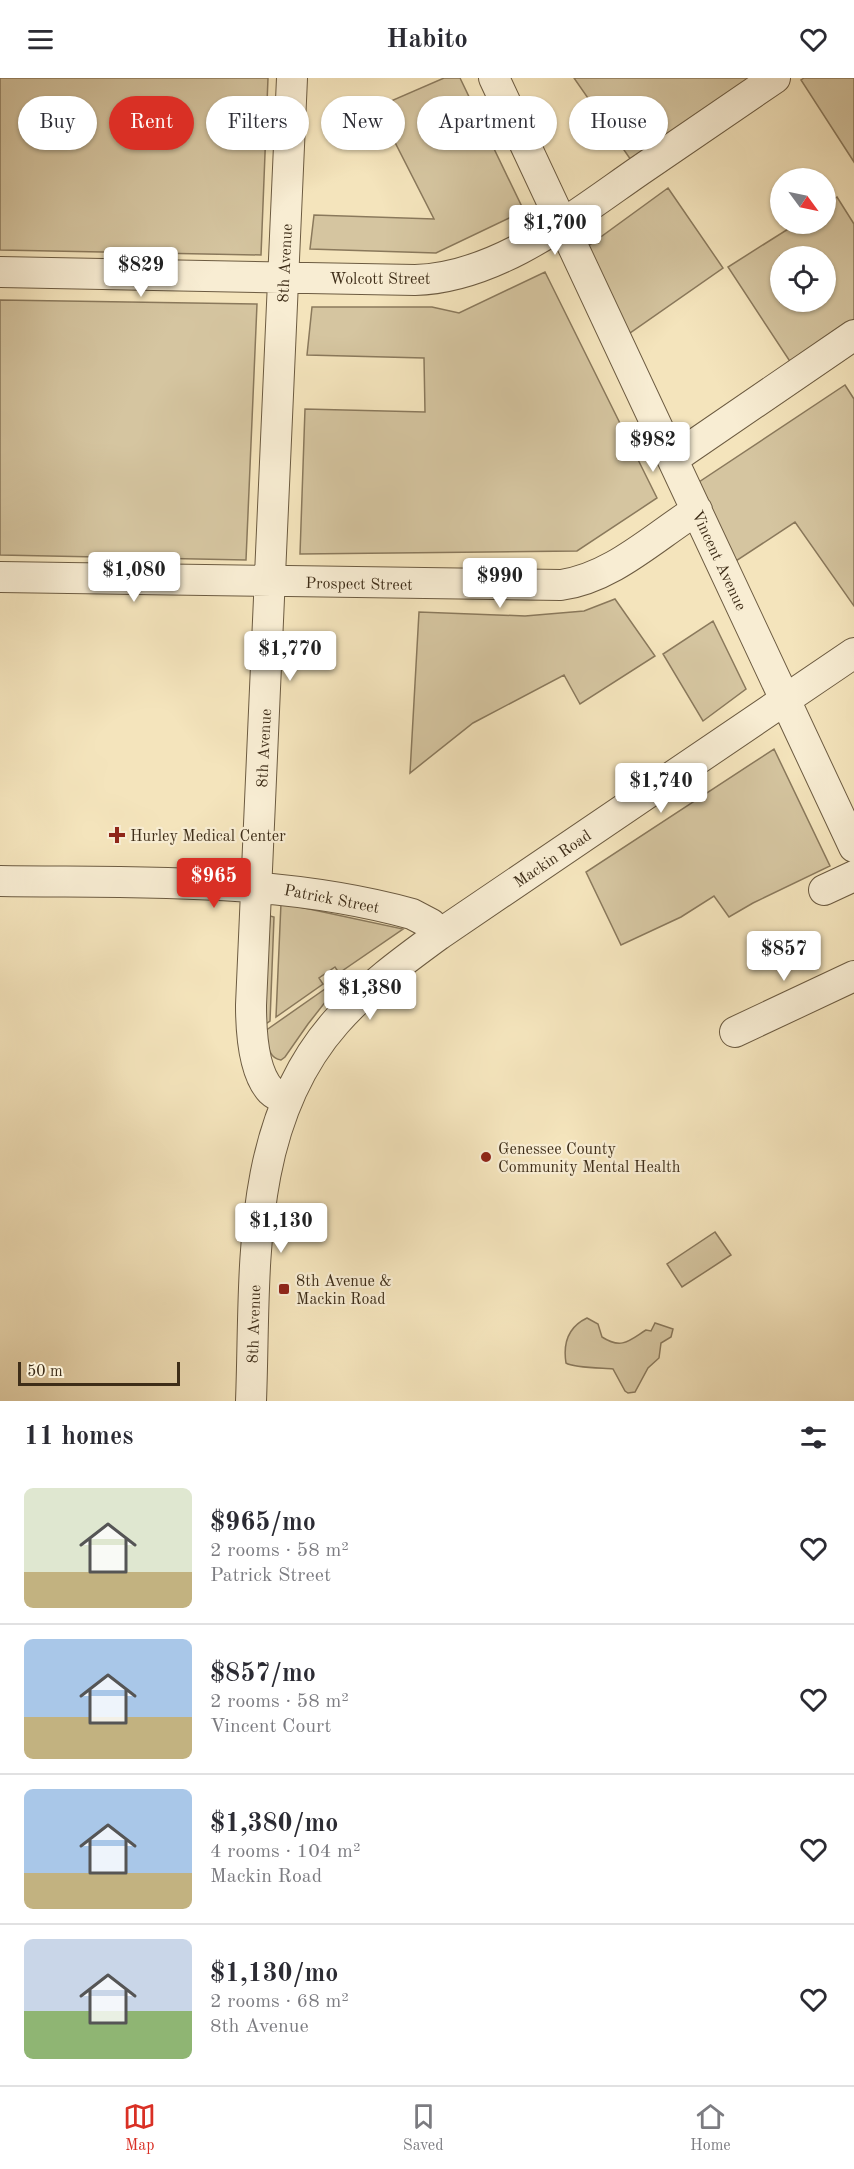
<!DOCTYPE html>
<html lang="en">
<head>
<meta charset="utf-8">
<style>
  body { margin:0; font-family:"Old Standard TT",serif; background:#f7f7f7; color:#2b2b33; height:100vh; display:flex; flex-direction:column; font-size:22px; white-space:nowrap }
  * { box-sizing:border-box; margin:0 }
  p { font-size:20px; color:#7c7c81 }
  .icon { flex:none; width:33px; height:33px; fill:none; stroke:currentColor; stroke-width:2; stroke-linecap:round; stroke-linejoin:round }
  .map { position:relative; height:1323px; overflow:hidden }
  .sheet { display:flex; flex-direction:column; background:#fff; flex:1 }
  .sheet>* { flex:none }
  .hud { position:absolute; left:18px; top:18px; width:819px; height:54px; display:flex; gap:12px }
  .needle { width:39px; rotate:123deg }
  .tools { position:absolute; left:770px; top:90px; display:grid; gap:12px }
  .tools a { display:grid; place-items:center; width:66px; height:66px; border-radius:50%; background:#fff; box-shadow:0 2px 4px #0004; font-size:30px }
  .scale { position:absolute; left:18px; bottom:15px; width:162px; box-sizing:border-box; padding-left:6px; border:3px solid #3e2d18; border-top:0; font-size:16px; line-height:21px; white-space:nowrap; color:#3e2d18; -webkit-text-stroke:4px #f8edd3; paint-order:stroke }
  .price { position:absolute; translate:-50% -51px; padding:0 14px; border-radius:6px; background:#fff; color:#222; font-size:20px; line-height:39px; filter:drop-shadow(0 2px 3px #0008) }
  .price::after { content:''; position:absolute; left:50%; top:36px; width:18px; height:14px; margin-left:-9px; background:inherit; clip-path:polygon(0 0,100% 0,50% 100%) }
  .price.current { background:#d93025; color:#fff }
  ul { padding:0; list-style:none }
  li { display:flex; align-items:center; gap:18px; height:150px; padding:0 24px }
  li+li { border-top:2px solid #e1e1e2 }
  li span { display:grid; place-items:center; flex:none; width:168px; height:120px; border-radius:9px; color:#555 }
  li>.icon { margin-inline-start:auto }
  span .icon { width:72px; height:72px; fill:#fffc; stroke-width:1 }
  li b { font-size:26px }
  h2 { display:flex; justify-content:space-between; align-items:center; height:72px; padding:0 24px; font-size:26px }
  .pill { padding:0 21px; border-radius:27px; background:#fff; box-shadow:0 2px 4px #0004; font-size:21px; line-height:54px }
  .pill.current { background:#d93025; color:#fff }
  header { display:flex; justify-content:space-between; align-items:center; height:78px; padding:0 24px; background:#fff; font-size:27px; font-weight:600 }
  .dock { display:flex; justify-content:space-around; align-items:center; height:84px; border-top:2px solid #e1e1e2; background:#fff; font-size:16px; color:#7c7c81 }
  .dock a { display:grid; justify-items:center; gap:3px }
  .dock .current { color:#d93025 }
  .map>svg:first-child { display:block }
  .green { fill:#d5c5a0; stroke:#8a795c; stroke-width:1.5; fill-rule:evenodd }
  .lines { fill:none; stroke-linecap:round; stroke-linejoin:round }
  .minor-casing { stroke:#6c5b41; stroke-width:32 }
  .minor { stroke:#f8edd3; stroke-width:30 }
  .poi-dot { fill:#8f2418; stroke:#f8edd3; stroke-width:2 }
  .labels { text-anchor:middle; stroke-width:4.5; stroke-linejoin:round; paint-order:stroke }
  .street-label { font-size:16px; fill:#3e2d18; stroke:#f8edd3 }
  .poi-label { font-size:16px; fill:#3e2d18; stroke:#f8edd3; text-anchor:start }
</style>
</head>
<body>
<header><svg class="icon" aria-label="menu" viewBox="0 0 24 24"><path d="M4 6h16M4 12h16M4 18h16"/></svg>Habito<svg class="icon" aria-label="heart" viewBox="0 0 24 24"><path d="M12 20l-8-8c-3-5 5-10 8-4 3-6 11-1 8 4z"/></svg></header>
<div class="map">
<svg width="854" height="1323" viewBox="0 0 854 1323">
  <rect width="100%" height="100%" fill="#f4e4bc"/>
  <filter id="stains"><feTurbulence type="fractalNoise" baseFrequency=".00333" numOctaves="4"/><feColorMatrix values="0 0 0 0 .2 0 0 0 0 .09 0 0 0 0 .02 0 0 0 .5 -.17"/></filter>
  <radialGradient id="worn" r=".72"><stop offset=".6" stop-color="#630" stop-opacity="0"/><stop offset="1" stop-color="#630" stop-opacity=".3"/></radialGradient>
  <path class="green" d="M0,0H268L261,177L0,172Z
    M444,0H460L524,133L436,175L310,171L314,137L434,141L377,29Z
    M574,0H757L633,85Z
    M804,0H854V84L801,2Z
    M668,110L723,190L627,257L587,169Z
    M837,119L854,146V241L791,285L728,189L796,146H825V127ZM780,178H825V224H780Z
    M545,194L657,420L577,473L300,476L305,331L425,334L424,280L307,277L312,229H432L459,235Z
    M0,222L257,226L246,482L0,477Z
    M845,307L854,321V528L795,444L733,485L699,404Z
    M615,521L655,578L580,626L564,597L473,645L410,695L419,534L525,538L584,533Z
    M713,543L746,611L703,643L663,576Z
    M774,671L830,788L753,825L729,839L714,818L681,839L621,867L586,794Z
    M281,825L403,851L339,895L335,889L319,900L323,906L276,939Z
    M270,838L274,839L270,943L264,947Z
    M325,911L330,918L308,946L285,979L281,982C267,980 268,964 265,953Z
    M715,1154L731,1177L682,1209L667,1186Z
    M587,1240L598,1246L602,1259C622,1272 630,1262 646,1252L651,1253L655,1245L673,1251L671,1259L661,1265L659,1280L648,1290L635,1314L628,1315L625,1313L613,1291C603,1290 574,1290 566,1285C563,1266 568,1249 587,1240Z"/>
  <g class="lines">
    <g class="minor-casing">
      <path id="minor" d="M494,0L854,769
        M0,194L415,202C497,200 574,138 639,93C684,62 729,31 775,0
        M673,381L854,257
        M0,499L561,507C612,500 654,459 697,432
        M0,803C138,805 278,799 412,836L431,846L440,856
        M824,812L854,798
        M735,954L854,898
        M287,1022C282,1020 275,1017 271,1013C253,994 251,952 251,927L292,0
        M251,1323C256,1195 244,1048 336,944C366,910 403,883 440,856L854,575"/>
    </g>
    <use href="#minor" class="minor"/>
  </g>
  <g class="poi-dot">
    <path d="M114 748h6v6h6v6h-6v6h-6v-6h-6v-6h6z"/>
    <circle cx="486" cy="1079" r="6"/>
    <rect x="278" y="1205" width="12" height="12" rx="3"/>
  </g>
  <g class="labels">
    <g class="street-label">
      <text transform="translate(284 185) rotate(-87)" y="6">8th Avenue</text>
      <text x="380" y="206">Wolcott Street</text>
      <text transform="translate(720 482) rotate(65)" y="6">Vincent Avenue</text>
      <text transform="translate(359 505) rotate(1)" y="6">Prospect Street</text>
      <text transform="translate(263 670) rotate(-87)" y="6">8th Avenue</text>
      <text transform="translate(552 780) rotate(-34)" y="6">Mackin Road</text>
      <text transform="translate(332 820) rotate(11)" y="6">Patrick Street</text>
      <text transform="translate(253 1246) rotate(-88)" y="6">8th Avenue</text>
    </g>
    <g class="poi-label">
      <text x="130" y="763">Hurley Medical Center</text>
      <text x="498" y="1076">Genessee County<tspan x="498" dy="18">Community Mental Health</tspan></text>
      <text x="296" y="1208">8th Avenue &amp;<tspan x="296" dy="18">Mackin Road</tspan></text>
    </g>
  </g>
  <rect width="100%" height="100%" filter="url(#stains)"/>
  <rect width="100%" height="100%" fill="url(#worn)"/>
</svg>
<div class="tools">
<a><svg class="needle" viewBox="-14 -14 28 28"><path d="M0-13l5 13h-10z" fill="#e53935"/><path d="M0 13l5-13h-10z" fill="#7c7c81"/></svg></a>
<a><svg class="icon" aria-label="locate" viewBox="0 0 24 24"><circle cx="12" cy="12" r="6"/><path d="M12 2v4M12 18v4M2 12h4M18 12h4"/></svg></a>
</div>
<div class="scale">50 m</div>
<b class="price" style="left:555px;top:178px">$1,700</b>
<b class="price" style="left:141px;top:220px">$829</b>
<b class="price" style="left:653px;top:395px">$982</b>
<b class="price" style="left:134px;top:525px">$1,080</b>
<b class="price" style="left:500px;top:531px">$990</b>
<b class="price" style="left:290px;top:604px">$1,770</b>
<b class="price" style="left:661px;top:736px">$1,740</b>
<b class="price current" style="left:214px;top:831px">$965</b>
<b class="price" style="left:784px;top:904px">$857</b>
<b class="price" style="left:370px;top:943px">$1,380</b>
<b class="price" style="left:281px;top:1176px">$1,130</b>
<div class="hud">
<a class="pill">Buy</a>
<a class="pill current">Rent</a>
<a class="pill">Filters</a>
<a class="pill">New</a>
<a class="pill">Apartment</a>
<a class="pill">House</a>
</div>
</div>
<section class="sheet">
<h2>11 homes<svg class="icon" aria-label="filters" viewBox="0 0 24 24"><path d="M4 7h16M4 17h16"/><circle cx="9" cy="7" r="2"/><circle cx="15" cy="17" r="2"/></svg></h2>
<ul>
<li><span style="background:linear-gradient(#dfe7d0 70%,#c2b280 0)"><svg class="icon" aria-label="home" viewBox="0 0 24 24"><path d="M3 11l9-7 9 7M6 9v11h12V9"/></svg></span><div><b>$965/mo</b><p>2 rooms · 58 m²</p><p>Patrick Street</p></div><svg class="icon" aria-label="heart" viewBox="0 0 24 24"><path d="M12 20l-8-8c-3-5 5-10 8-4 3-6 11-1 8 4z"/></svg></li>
<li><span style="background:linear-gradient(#a9c7e8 65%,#c2b280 0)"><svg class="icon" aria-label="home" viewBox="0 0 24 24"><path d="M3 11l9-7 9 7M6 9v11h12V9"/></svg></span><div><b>$857/mo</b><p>2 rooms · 58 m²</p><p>Vincent Court</p></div><svg class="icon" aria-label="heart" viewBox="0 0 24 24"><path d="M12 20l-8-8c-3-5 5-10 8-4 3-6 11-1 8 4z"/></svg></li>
<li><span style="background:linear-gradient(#a9c7e8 70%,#c2b280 0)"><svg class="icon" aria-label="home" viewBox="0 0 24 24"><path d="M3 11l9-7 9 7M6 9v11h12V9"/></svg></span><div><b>$1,380/mo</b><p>4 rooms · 104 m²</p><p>Mackin Road</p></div><svg class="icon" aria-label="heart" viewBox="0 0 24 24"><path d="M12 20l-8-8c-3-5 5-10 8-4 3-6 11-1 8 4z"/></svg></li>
<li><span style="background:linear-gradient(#c9d6e8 60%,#8fb573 0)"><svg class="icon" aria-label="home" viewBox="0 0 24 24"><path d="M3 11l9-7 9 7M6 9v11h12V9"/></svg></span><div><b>$1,130/mo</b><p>2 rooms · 68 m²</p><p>8th Avenue</p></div><svg class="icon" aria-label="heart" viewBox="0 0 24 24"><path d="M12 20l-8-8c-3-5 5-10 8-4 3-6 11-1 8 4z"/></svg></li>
</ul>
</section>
<nav class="dock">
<a class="current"><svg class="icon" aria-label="map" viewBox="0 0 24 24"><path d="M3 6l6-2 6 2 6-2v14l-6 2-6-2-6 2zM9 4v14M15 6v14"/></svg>Map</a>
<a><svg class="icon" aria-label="saved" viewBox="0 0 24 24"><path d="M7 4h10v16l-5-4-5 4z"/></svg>Saved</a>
<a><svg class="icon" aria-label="home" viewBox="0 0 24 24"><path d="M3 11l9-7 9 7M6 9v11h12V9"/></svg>Home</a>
</nav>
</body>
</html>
